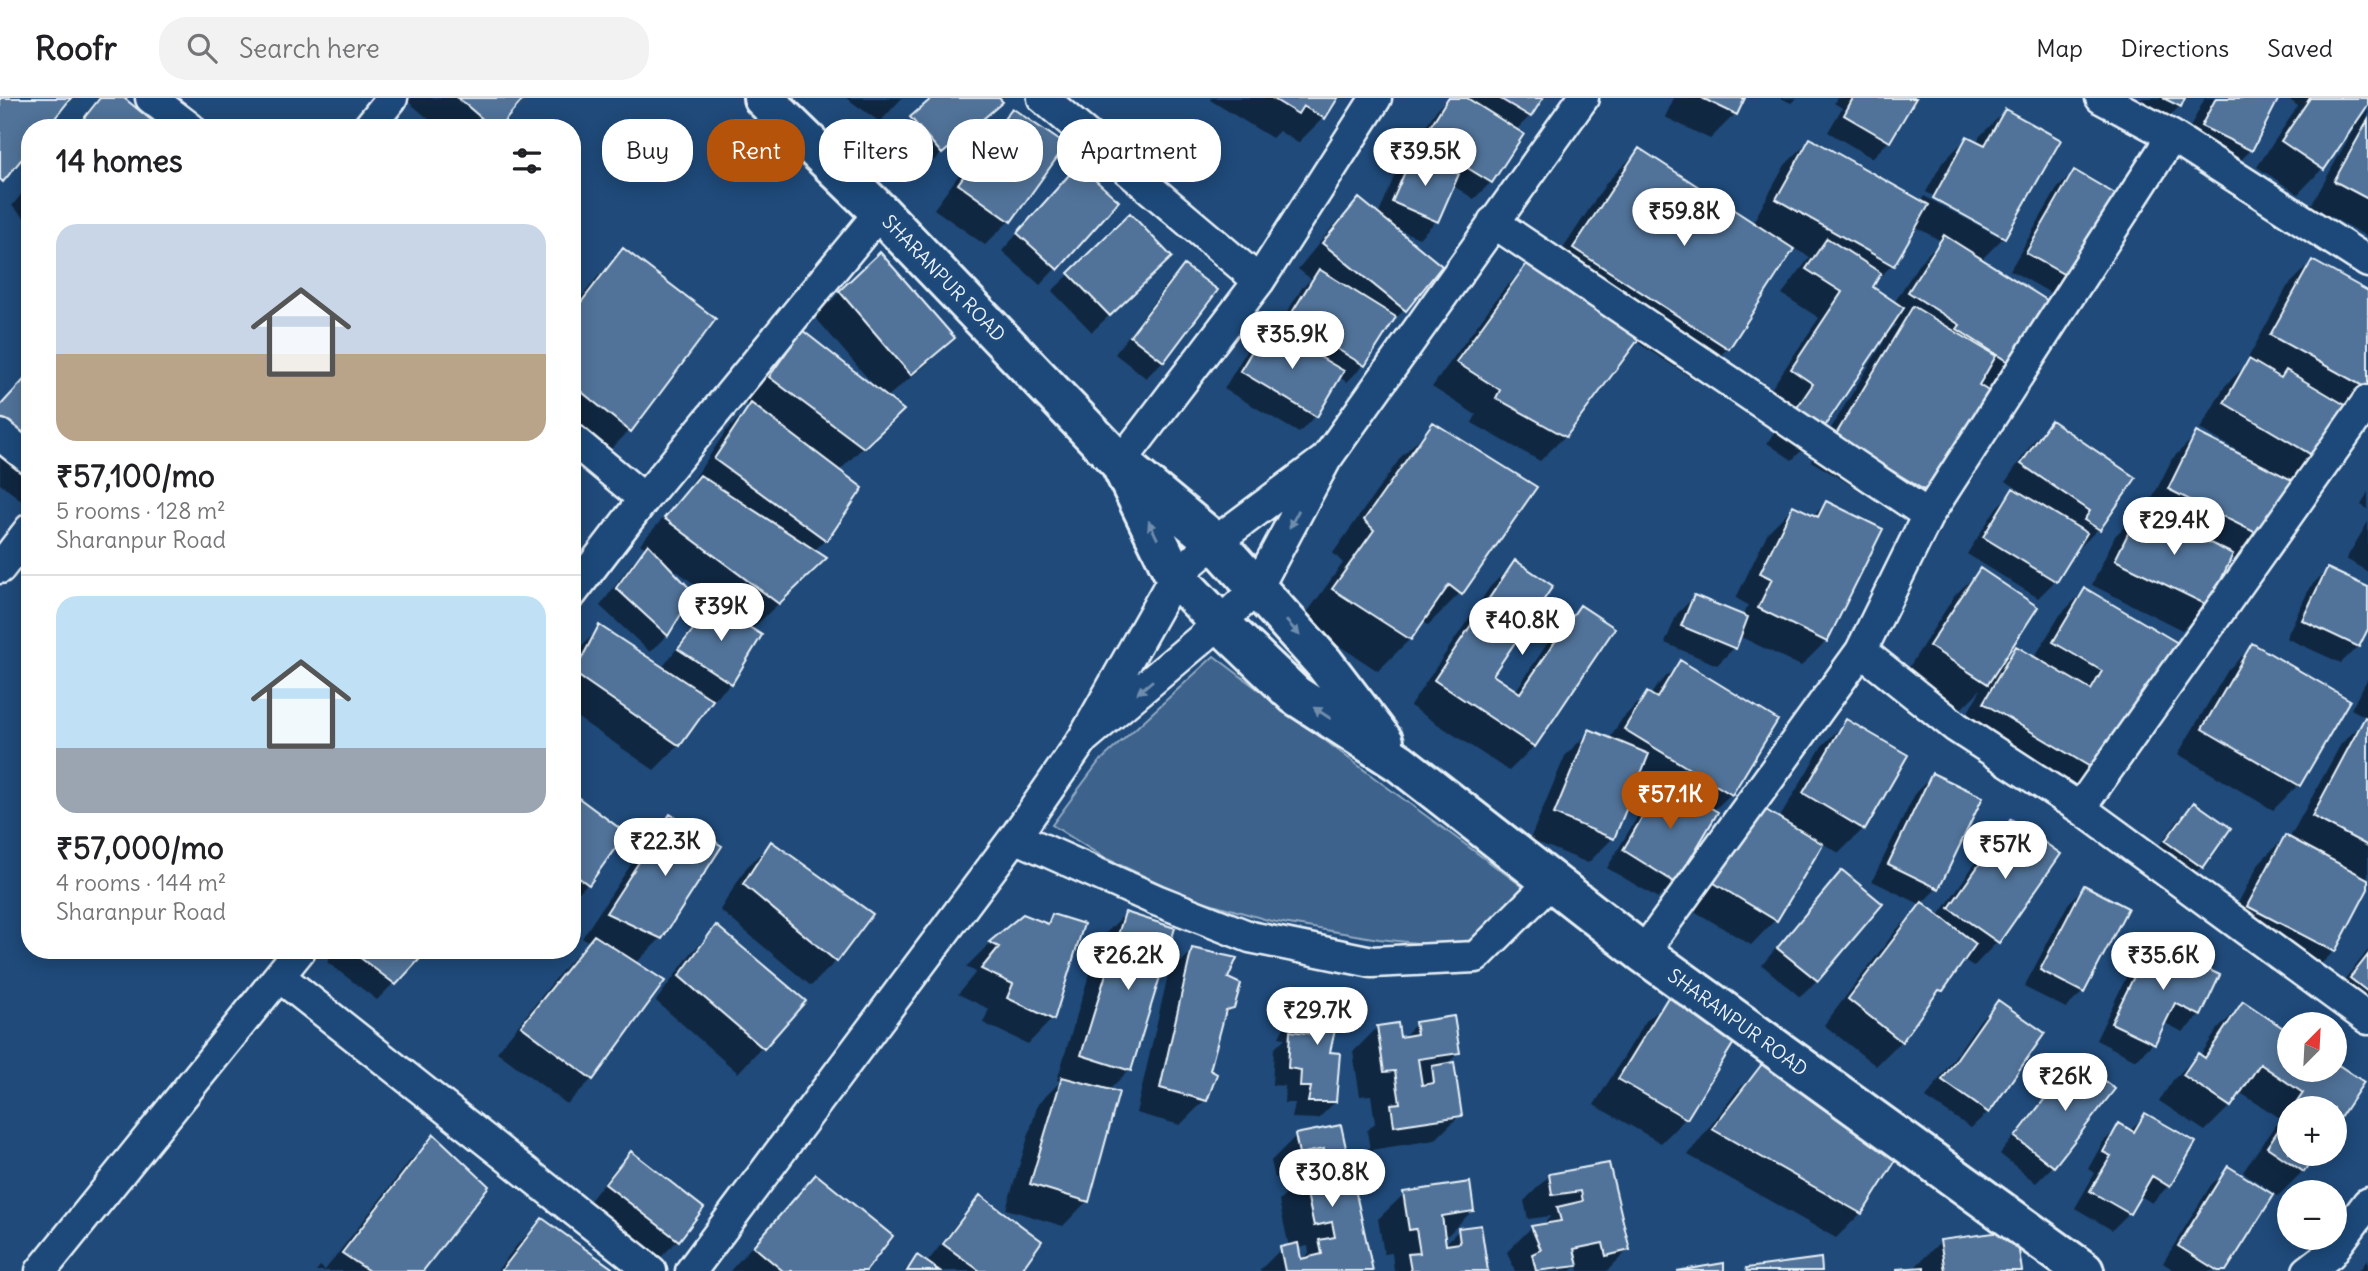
<!DOCTYPE html>
<html lang="en">
<head>
<meta charset="utf-8">
<style>
  body { margin:0; font-family:Delius,sans-serif; background:#f2f2f2; color:#202124; height:100vh; display:flex; flex-direction:column; font-size:26px; white-space:nowrap }
  * { box-sizing:border-box; margin:0 }
  p { font-size:23px; color:#757577 }
  .icon { flex:none; width:38px; height:38px; fill:none; stroke:currentColor; stroke-width:2; stroke-linecap:round; stroke-linejoin:round }
  .map { position:relative; flex:1; overflow:hidden }
  .drawer { position:absolute; left:21px; top:21px; width:560px; height:840px; display:flex; flex-direction:column; background:#fff; border-radius:28px; box-shadow:0 4px 18px #0003 }
  .drawer>* { flex:none }
  .guide { position:absolute; left:602px; top:21px; width:665px; height:63px; display:flex; gap:14px }
  .needle { width:46px; rotate:24deg }
  .fabs { position:absolute; left:2277px; top:914px; display:grid; gap:14px }
  .fabs a { display:grid; place-items:center; width:70px; height:70px; border-radius:50%; background:#fff; box-shadow:0 4px 18px #0003; font-size:35px }
  .price { position:absolute; translate:-50% -60px; padding:0 16px; border-radius:24px; background:#fff; color:#222; font-size:23px; line-height:46px; filter:drop-shadow(0 2px 4px #0008) }
  .price::after { content:''; position:absolute; left:50%; top:42px; width:21px; height:16px; margin-left:-10px; background:inherit; clip-path:polygon(0 0,100% 0,50% 100%) }
  .price.current { background:#b45309; color:#fff }
  ul { padding:0; list-style:none }
  li { display:grid; align-content:center; gap:14px; height:371px; padding:0 35px }
  li+li { border-top:2px solid #e0e0e0 }
  li span { display:grid; place-items:center; height:217px; border-radius:21px; color:#555 }
  li>.icon { margin-inline-start:auto }
  span .icon { width:126px; height:126px; fill:#fffc; stroke-width:1 }
  li b { font-size:30px }
  h2 { display:flex; justify-content:space-between; align-items:center; height:84px; padding:0 35px; font-size:30px }
  .pill { padding:0 24px; border-radius:28px; background:#fff; box-shadow:0 4px 18px #0003; font-size:24px; line-height:63px }
  .pill.current { background:#b45309; color:#fff }
  header { display:flex; align-items:center; gap:42px; box-sizing:border-box; height:98px; padding:0 35px; background:#fff; border-bottom:2px solid #e0e0e0 }
  header strong { font-size:33px }
  nav { display:flex; gap:38px; margin-inline-start:auto; font-size:24px }
  .search { width:490px; height:63px; background:#f2f2f2; display:flex; align-items:center; gap:18px; box-sizing:border-box; padding:0 24px; border-radius:28px; color:#757577; font-size:26px }
  .map>svg:first-child { display:block }
  .green { fill:#3c628c; stroke:#92aac2; stroke-width:2 }
  .shadow { fill:#0007; fill-rule:evenodd }
  .building { fill:#517399; stroke:#e8f1f8; stroke-width:2 }
  .lines { fill:none; stroke-linecap:round; stroke-linejoin:round }
  .street-casing { stroke:#e8f1f8; stroke-width:35 }
  .secondary-casing { stroke:#e8f1f8; stroke-width:44 }
  .street { stroke:#1f4a7a; stroke-width:30 }
  .secondary { stroke:#1f4a7a; stroke-width:38 }
  .oneway { fill:#6f8dac }
  .labels { text-anchor:middle; stroke-width:7; stroke-linejoin:round; paint-order:stroke }
  .street-label { font-size:19px; fill:#e8f1f8; stroke:#1f4a7a }
</style>
</head>
<body>
<header>
<strong>Roofr</strong>
<div class="search"><svg class="icon" aria-label="search" viewBox="0 0 24 24"><circle cx="10" cy="10" r="6"/><path d="M15 15l6 6"/></svg>Search here</div>
<nav><a>Map</a><a>Directions</a><a>Saved</a></nav>
</header>
<div class="map">
<svg width="2368" height="1173" viewBox="0 0 2368 1173">
  <rect width="100%" height="100%" fill="#1f4a7a"/>
  <filter id="ink" filterUnits="userSpaceOnUse"><feTurbulence type="fractalNoise" baseFrequency=".0143" numOctaves="2"/><feDisplacementMap in="SourceGraphic" scale="14" xChannelSelector="R" yChannelSelector="G"/><feConvolveMatrix kernelMatrix="1 2 1 2 8 2 1 2 1" color-interpolation-filters="sRGB"/></filter>
  <g filter="url(#ink)">
    <path class="green" d="M1214,558L1376,681L1526,791L1475,842L1426,846L1379,841L1271,823L1189,799L1103,759L1052,727L1098,665Z"/>
    <path class="shadow" d="M99,0H121L158,30H73Z
      M404,0H522L496,30H439Z
      M846,0H902L880,24Z
      M934,0H997L1001,4L924,71L894,37Z
      M1211,0H1336L1323,20L1298,45L1279,33L1272,40L1210,2Z
      M1448,0H1541L1530,18L1515,33L1522,37L1491,84L1474,101L1452,87L1436,123L1419,140L1393,129L1404,212L1388,228L1364,267L1347,284L1339,279L1315,318L1299,335L1224,291L1250,247L1267,230L1275,234L1302,190L1311,181L1298,171L1334,127L1359,102L1378,118L1396,74L1413,57L1435,67L1436,65L1412,49L1437,11Z
      M1674,0H1743L1735,16L1710,41L1665,19Z
      M1781,0H1797L1791,5Z
      M1837,0H1914L1889,43L1872,60L1828,34L1842,10L1834,5Z
      M2101,0H2183L2180,8L2155,32Z
      M2205,0H2277L2251,52L2226,77L2178,53Z
      M2287,0H2368L2358,22L2368,12V139L2311,108L2355,28L2353,26L2322,71L2298,96L2257,69L2298,8Z
      M1012,12L1010,122L985,147L934,111L988,37Z
      M2005,13L2004,139L1981,162L2012,266L1985,293L1928,393L1903,418L1811,363L1884,243L1881,241L1817,337L1792,362L1767,345L1789,312L1767,297L1819,220L1782,196L1810,159L1793,150L1728,250L1695,282L1635,243L1565,338L1540,363L1472,325L1476,317L1432,289L1503,192L1528,167L1545,178L1607,84L1639,52L1752,126L1785,67L1810,42L1921,104L1924,98L1998,138V134L1926,94L1942,65L1967,40L1976,45L1980,38ZM1914,128L1941,143L1920,164L1894,205L1870,189L1892,167ZM1892,225L1896,227L1885,238L1884,237Z
      M2074,74L2119,100L2056,198L2010,172L2057,91Z
      M30,85V125L12,108Z
      M1061,86L1056,170L1040,187L1002,153Z
      M1130,118L1169,159L1092,234L1052,193Z
      M624,152L630,332L605,357L572,331V211L599,177Z
      M2312,164L2368,195V294L2242,464L2230,459L2207,507L2182,532L2092,487L2115,438L2140,413L2145,415L2172,361L2197,336L2243,360L2245,357L2200,331L2225,288L2249,264L2247,262L2287,189Z
      M1184,169L1163,263L1146,280L1115,256L1167,186Z
      M840,194L953,240L928,265L886,300L901,312L838,374L825,442L814,453L800,485L751,532L760,537L731,585L714,602L712,601L679,647L654,672L572,616V559L599,530L662,570L696,525L713,508L745,528L747,526L669,467L667,469L692,495L667,537L650,554L600,508L632,465L646,450L640,446L692,388L690,387L726,333L750,309L745,305L777,259L802,234L876,290L815,219Z
      M30,275V405L28,407L0,386V308Z
      M2052,324L2098,431L2081,448L2079,446L2055,483L2038,500L1967,456L1997,409L2016,390L2006,383L2035,341Z
      M1433,327L1460,495L1428,527L1422,523L1410,541L1378,573L1301,523L1343,465L1333,455L1401,359Z
      M2368,394V411L2361,407Z
      M1826,405V543L1801,568L1739,538L1734,550L1717,567L1665,545L1677,516L1694,499L1742,519L1748,507L1736,500L1768,434L1793,409L1812,419Z
      M2368,424V474L2346,461Z
      M1515,464L1490,578L1515,594L1555,534L1580,509L1613,531L1534,648L1509,673L1410,608L1490,489Z
      M2327,472L2368,491V527L2358,548L2341,565L2286,540L2310,489Z
      M1980,473L2002,564L2016,550L2034,560L2060,517L2085,492L2180,548L2096,672L2071,697L1959,630L1981,591L1962,610L1906,574L1955,497Z
      M2253,547L2348,603L2298,687L2273,712L2178,656L2228,572Z
      M1681,564L1731,696L1713,713L1675,784L1658,800L1607,770L1648,701L1658,691L1638,679L1613,740L1588,765L1530,741L1565,658L1590,633L1609,642L1622,621L1647,596L1650,598L1656,589Z
      M2368,580V779L2366,781L2368,788L2334,853L2309,878L2223,833L2260,764L2285,739L2289,741L2341,646L2368,620L2351,611Z
      M1847,623L1864,730L1839,755L1822,745L1775,822L1751,847L1691,811L1762,711L1779,721L1822,648Z
      M1933,677L1937,790L1921,806L1938,819L1987,748L2012,723L1997,844L1973,869L1963,862L1941,892L1924,910L1901,943L1876,968L1824,927L1897,831L1922,807L1872,783L1916,694Z
      M572,697L587,786L572,801Z
      M2194,706L2201,769L2184,785L2150,760L2177,723Z
      M671,719L661,840L635,866L663,884L592,981L567,1006L497,954L569,864L590,844L582,840L646,744Z
      M771,745L836,863L811,888L720,812L746,770Z
      M1842,775L1880,806L1817,882L1800,899L1762,867L1825,791Z
      M2084,789L2083,894L2066,910L2024,889L2068,806Z
      M1125,816L1129,972L1108,993L1087,1103L1063,1128L1006,1111L1038,1006L1061,983L1057,982L1100,841Z
      M1023,818L1044,826L1053,818L1081,827L1052,921L1028,946L983,925L989,911L958,896L976,874L966,869L990,845Z
      M717,830L804,903L738,975L656,903L692,854Z
      M2151,846L2200,917L2183,934L2163,924L2153,945L2136,962L2096,942L2134,863Z
      M336,852H426L377,902L327,864Z
      M471,852H482L477,857Z
      M1193,852L1225,881L1233,909L1222,920L1208,972L1205,1002L1180,1027L1136,1015L1168,877Z
      M2368,852V938L2327,905Z
      M1310,894L1328,955L1335,1004L1318,1021L1292,1020L1295,1005H1284L1285,988L1272,987L1274,951L1285,940L1279,939L1293,911Z
      M1671,899L1736,938L1686,1020L1661,1045L1594,1007L1646,923Z
      M1998,905L1988,1014L1971,1030L1926,1000L1981,921Z
      M2243,906L2289,936V971L2334,1010H2289V1055L2303,1073L2278,1098L2243,1074L2280,1020L2239,994L2230,1008L2205,1033L2159,1003L2173,982L2198,957L2200,958L2218,931Z
      M1416,926L1458,955L1446,967L1460,1017L1435,1042L1370,1052L1367,1033L1375,1025L1371,997L1360,998L1353,954L1378,929L1401,941Z
      M2076,963L2053,1068L2036,1085L2000,1056L2060,980Z
      M1762,968L1861,1115L1836,1140L1688,1057L1737,993Z
      M2145,1017L2168,1088L2152,1105L2139,1097L2129,1115L2112,1132L2075,1110L2095,1075L2088,1071L2103,1044L2120,1028L2129,1033Z
      M1339,1029L1371,1173H1259L1281,1151L1289,1149L1279,1103L1301,1082L1299,1075L1275,1080L1271,1063L1296,1038ZM1308,1148L1309,1155L1300,1163L1298,1150Z
      M434,1039L421,1173H316L320,1168L325,1172L409,1064Z
      M631,1055L678,1142L661,1159L589,1104L614,1072Z
      M1608,1067L1628,1152L1607,1173H1579L1578,1169L1570,1173H1515L1507,1154L1532,1129L1541,1128L1551,1118L1528,1121L1524,1103L1549,1078Z
      M2228,1071L2224,1173H2175L2163,1165L2211,1087Z
      M816,1079L864,1173H730L791,1104Z
      M1404,1096L1473,1112L1448,1137L1443,1138L1444,1147L1459,1132L1486,1173H1394L1392,1155L1384,1156L1378,1121Z
      M981,1099L1019,1173H904L918,1160L926,1166L964,1116Z
      M542,1122L607,1173H497L517,1147Z
      M1941,1143L2021,1173H1898L1916,1171V1168Z
      M2368,1161V1173H2359Z"/>
    <path class="building" d="M0,0H71L47,30H30V51L3,84L0,81Z
      M100,0H124L161,30H76Z
      M458,0H524L499,30H493Z
      M932,0H999L1003,4L942,56L910,19Z
      M1272,0H1338L1325,21L1303,8L1298,16Z
      M1448,0H1467L1524,36L1492,85L1443,55L1449,46L1428,32Z
      M1499,0H1543L1531,19Z
      M1702,0H1745L1737,17Z
      M1853,0H1916L1890,44L1844,17Z
      M2163,0H2185L2181,9Z
      M2216,0H2279L2252,53L2201,28Z
      M2310,0H2368V7L2324,72L2281,43Z
      M1012,10L1066,47L1011,124L958,86Z
      M2005,11L2061,42L2005,140L1933,100L1967,38L1985,47Z
      M2368,22V101L2334,83Z
      M1810,40L1929,107L1894,168L1776,101Z
      M1639,50L1794,151L1729,251L1573,150Z
      M1413,55L1459,76L1438,124L1392,104Z
      M1078,67L1119,103L1058,172L1017,135Z
      M2074,72L2122,100L2074,182L2026,155Z
      M1359,100L1442,168L1406,213L1322,145Z
      M1130,115L1172,159L1110,218L1068,175Z
      M1944,137L2053,206L2013,267L1957,231L1960,227L1908,194Z
      M1827,140L1881,175L1873,189L1904,210L1818,338L1790,320L1813,286L1791,271L1842,194L1806,171Z
      M623,150L716,221L631,334L572,286V216Z
      M880,154L955,240L911,277L839,193Z
      M2312,162L2368,193V291L2270,237Z
      M1528,164L1641,238L1566,339L1496,300L1500,292L1456,264Z
      M1184,167L1218,192L1164,264L1130,238Z
      M1319,171L1396,219L1365,268L1288,221Z
      M1913,208L1996,258L1979,287L1990,294L1929,395L1835,338Z
      M1267,228L1344,273L1317,319L1240,273Z
      M802,232L904,312L864,350L769,279Z
      M2249,261L2281,280L2286,272L2352,311L2322,363L2224,305Z
      M30,275V353L0,330V308Z
      M751,305L863,390L827,443L714,361Z
      M2051,322L2136,380L2100,432L2084,422L2090,413L2021,366Z
      M1433,324L1537,389L1462,497L1449,487L1411,542L1332,491L1374,432L1364,422Z
      M2196,334L2296,384L2268,441L2168,391Z
      M700,377L827,460L779,506L664,420Z
      M2013,390L2087,435L2057,484L1983,439Z
      M1826,403L1883,431L1827,544L1758,510L1772,481L1760,475L1793,407L1818,419Z
      M2140,411L2233,456L2209,508L2115,462Z
      M648,446L694,495L668,538L616,490Z
      M1515,462L1553,488L1493,577L1520,595L1580,507L1615,530L1535,649L1434,582Z
      M1980,470L2038,509L1988,586L1929,548Z
      M2327,470L2368,489V531L2359,549L2302,522Z
      M2085,490L2183,548L2097,673L1983,605L2016,548L2091,592L2102,573L2053,544Z
      M1694,497L1748,519L1736,551L1681,528Z
      M713,506L762,537L732,586L678,551Z
      M599,527L713,602L680,648L574,575Z
      M2252,545L2350,602L2300,688L2202,631Z
      M1680,562L1778,622L1732,697L1624,631L1647,594L1657,600Z
      M2365,619L2368,621V748L2312,718Z
      M1846,621L1908,657L1865,732L1803,695Z
      M1589,631L1649,656L1614,741L1554,716Z
      M1932,675L1983,699L1939,791L1888,766Z
      M1664,682L1718,714L1676,785L1623,752Z
      M572,695L626,735L589,787L572,775Z
      M2194,704L2231,730L2203,770L2165,743Z
      M1761,709L1823,746L1777,823L1714,785Z
      M670,716L722,748L662,841L606,815Z
      M2011,721L2061,756L1999,845L1949,810Z
      M2285,737L2368,781V791L2335,854L2247,808Z
      M771,743L873,816L837,864L743,786Z
      M1842,772L1883,806L1818,883L1777,850Z
      M2084,787L2128,810L2084,895L2040,872Z
      M1922,804L1976,846L1943,893L1939,892L1902,944L1848,901Z
      M1125,814L1175,830L1131,973L1081,957Z
      M1023,816L1048,826L1052,816L1084,826L1054,922L1007,900L1013,886L981,871L999,849L989,844Z
      M716,827L806,903L764,951L679,878Z
      M594,837L665,883L593,982L521,928Z
      M2151,844L2220,877L2201,918L2175,905L2155,946L2111,925Z
      M1192,850L1237,860L1228,880L1241,886L1234,910L1226,912L1210,972L1217,976L1207,1003L1160,990Z
      M350,852H428L396,887Z
      M2368,857V894L2350,880Z
      M1309,892L1342,901L1330,954L1340,955L1336,1004H1308L1311,989H1300L1301,972L1288,970L1290,933L1313,936L1314,926L1294,923Z
      M1670,896L1738,938L1687,1021L1618,981Z
      M1998,902L2045,935L1989,1015L1942,982Z
      M2243,903L2289,934V971H2334V964L2364,984L2334,1029V1010H2293L2303,995L2260,966L2231,1009L2183,977L2198,955L2205,960Z
      M1454,918L1460,955L1418,961L1422,987L1434,985L1432,968L1454,964L1462,1018L1394,1028L1391,1006L1400,1005L1395,973L1384,974L1377,928L1398,925L1400,939L1417,936L1415,924Z
      M2076,961L2115,991L2054,1069L2015,1039Z
      M1762,966L1898,1059L1862,1116L1712,1031Z
      M1062,979L1119,994L1089,1104L1030,1086Z
      M2145,1015L2196,1044L2170,1089L2152,1078L2130,1116L2090,1093L2111,1058L2103,1054L2119,1025L2134,1034Z
      M2289,1016V1055H2317L2304,1074L2267,1049Z
      M1341,1027L1373,1173H1285L1280,1149L1298,1145L1301,1161L1322,1156L1319,1142L1335,1139L1332,1124L1314,1128L1303,1077L1328,1071L1324,1051L1299,1056L1295,1036Z
      M434,1036L489,1088L423,1173H369L342,1155Z
      M631,1053L704,1110L679,1143L605,1086Z
      M1609,1065L1630,1152L1606,1158L1603,1145L1574,1151L1578,1168L1536,1173L1532,1156L1541,1152L1531,1128L1561,1123L1557,1109L1583,1103L1581,1093L1552,1097L1549,1076Z
      M2228,1068L2274,1097L2226,1173H2218L2178,1148Z
      M816,1076L893,1138L866,1173H783L753,1148Z
      M1470,1084L1474,1113L1442,1118L1446,1147L1460,1145L1458,1130L1481,1127L1488,1173H1411L1408,1156L1420,1155L1416,1131L1409,1132L1403,1094Z
      M980,1097L1042,1143L1021,1173H980L943,1146Z
      M542,1120L612,1170L609,1173H501Z
      M2016,1132L2022,1173H1945L1940,1142Z
      M917,1157L940,1173H907Z
      M1821,1160L1822,1173H1747L1746,1170Z
      M1724,1165V1173H1677Z
      M1924,1169V1173H1897V1171Z"/>
    <g class="lines">
      <g class="street-casing">
        <path id="street" d="M151,0L190,30
          M1043,0L1259,183L1376,0
          M2101,0L2172,38
          M368,30L392,0
          M1493,124L1928,417
          M0,337L30,361
          M572,341L644,401
          M1326,361L1215,444L1175,478L1083,641L1220,525L1257,490L1326,361L1583,0
          M1120,365L1259,183
          M0,470L30,431
          M572,495L644,401L880,114
          M1861,553L1956,629L2080,710L2368,921
          M2080,710L2368,303
          M1015,739L1156,802L1250,839L1372,864L1476,859L1551,784
          M1643,855L1861,553L1928,417L2172,38L2368,164
          M280,879L651,1173
          M41,1173L300,852
          M691,1173L1015,739L1083,641
          M2308,1173L2330,1156L2368,1105"/>
      </g>
      <g class="secondary-casing">
        <path id="secondary" d="M763,0L880,114L1120,365L1215,444L1324,565L1384,644
          M1120,365L1175,478L1220,525L1295,597L1400,665L1643,855L2084,1173"/>
      </g>
      <use href="#street" class="street"/>
      <use href="#secondary" class="secondary"/>
    </g>
    <defs><path id="oneway-solid" d="M-6-.8H1V-3.2L6.5 0L1 3.2V.8H-6Z" transform="scale(1.75)"/></defs>
    <g class="oneway">
      <use href="#oneway-solid" transform="translate(1294 421) rotate(118)"/>
      <use href="#oneway-solid" transform="translate(1153 432) rotate(-116)"/>
      <use href="#oneway-solid" transform="translate(1293 530) rotate(48)"/>
      <use href="#oneway-solid" transform="translate(1145 589) rotate(140)"/>
      <use href="#oneway-solid" transform="translate(1322 615) rotate(-147)"/>
    </g>
  </g>
  <g class="labels">
    <g class="street-label">
      <text transform="translate(944 180) rotate(46)" y="7">SHARANPUR ROAD</text>
      <text transform="translate(1738 924) rotate(36)" y="7">SHARANPUR ROAD</text>
    </g>
  </g>
</svg>
<div class="fabs">
<a><svg class="needle" viewBox="-14 -14 28 28"><path d="M0-13l5 13h-10z" fill="#e53935"/><path d="M0 13l5-13h-10z" fill="#757577"/></svg></a>
<a>+</a>
<a>−</a>
</div>
<b class="price" style="left:1425px;top:90px">₹39.5K</b>
<b class="price" style="left:1684px;top:150px">₹59.8K</b>
<b class="price" style="left:1292px;top:273px">₹35.9K</b>
<b class="price" style="left:2174px;top:459px">₹29.4K</b>
<b class="price" style="left:721px;top:545px">₹39K</b>
<b class="price" style="left:1522px;top:559px">₹40.8K</b>
<b class="price current" style="left:1670px;top:733px">₹57.1K</b>
<b class="price" style="left:665px;top:780px">₹22.3K</b>
<b class="price" style="left:2005px;top:783px">₹57K</b>
<b class="price" style="left:1128px;top:894px">₹26.2K</b>
<b class="price" style="left:2163px;top:894px">₹35.6K</b>
<b class="price" style="left:1317px;top:949px">₹29.7K</b>
<b class="price" style="left:2065px;top:1015px">₹26K</b>
<b class="price" style="left:1332px;top:1111px">₹30.8K</b>
<div class="guide">
<a class="pill">Buy</a>
<a class="pill current">Rent</a>
<a class="pill">Filters</a>
<a class="pill">New</a>
<a class="pill">Apartment</a>
</div>
<section class="drawer">
<h2>14 homes<svg class="icon" aria-label="filters" viewBox="0 0 24 24"><path d="M4 7h16M4 17h16"/><circle cx="9" cy="7" r="2"/><circle cx="15" cy="17" r="2"/></svg></h2>
<ul>
<li><span style="background:linear-gradient(#c9d6e8 60%,#b9a48a 0)"><svg class="icon" aria-label="home" viewBox="0 0 24 24"><path d="M3 11l9-7 9 7M6 9v11h12V9"/></svg></span><div><b>₹57,100/mo</b><p>5 rooms · 128 m²</p><p>Sharanpur Road</p></div></li>
<li><span style="background:linear-gradient(#bfe0f5 70%,#9aa5b1 0)"><svg class="icon" aria-label="home" viewBox="0 0 24 24"><path d="M3 11l9-7 9 7M6 9v11h12V9"/></svg></span><div><b>₹57,000/mo</b><p>4 rooms · 144 m²</p><p>Sharanpur Road</p></div></li>
</ul>
</section>
</div>
</body>
</html>
